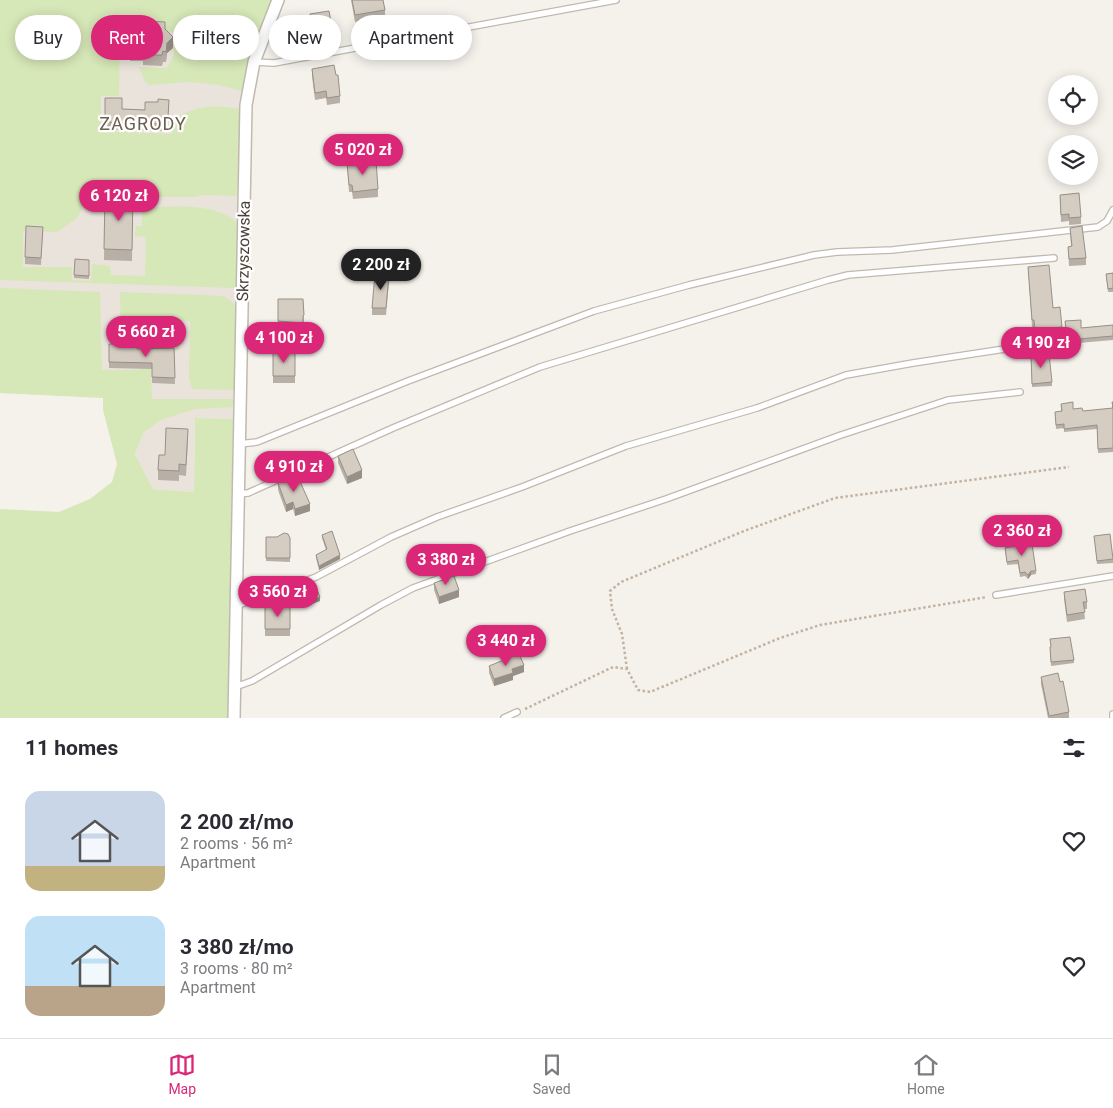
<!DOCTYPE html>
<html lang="en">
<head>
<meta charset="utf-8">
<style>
  body { margin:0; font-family:Roboto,sans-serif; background:#f2f2f3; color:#2b2b33; height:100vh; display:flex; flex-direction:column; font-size:19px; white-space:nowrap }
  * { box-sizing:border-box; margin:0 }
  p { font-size:16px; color:#7c7c81 }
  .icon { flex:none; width:28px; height:28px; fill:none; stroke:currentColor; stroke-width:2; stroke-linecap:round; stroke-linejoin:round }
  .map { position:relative; height:718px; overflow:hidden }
  .panel { display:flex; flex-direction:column; background:#fff; flex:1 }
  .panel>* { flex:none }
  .guide { position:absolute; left:15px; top:15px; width:500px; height:45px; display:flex; gap:10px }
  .buttons { position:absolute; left:1048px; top:75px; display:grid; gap:10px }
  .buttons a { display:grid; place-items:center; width:50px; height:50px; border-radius:50%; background:#fff; box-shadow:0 2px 12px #0003; font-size:25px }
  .price { position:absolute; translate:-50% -42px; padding:0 11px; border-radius:18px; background:#db2777; color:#fff; font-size:16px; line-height:32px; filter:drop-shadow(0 1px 2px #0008) }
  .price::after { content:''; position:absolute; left:50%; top:30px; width:15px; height:11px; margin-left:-8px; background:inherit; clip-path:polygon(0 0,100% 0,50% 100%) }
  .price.current { background:#222; color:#fff }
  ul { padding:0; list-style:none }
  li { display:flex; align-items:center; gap:15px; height:125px; padding:0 25px }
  li span { display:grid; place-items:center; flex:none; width:140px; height:100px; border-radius:15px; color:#555 }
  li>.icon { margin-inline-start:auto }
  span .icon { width:60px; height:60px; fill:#fffc; stroke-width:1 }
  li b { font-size:21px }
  h2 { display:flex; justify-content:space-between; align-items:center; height:60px; padding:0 25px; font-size:21px }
  .pill { padding:0 18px; border-radius:22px; background:#fff; box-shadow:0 2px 12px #0003; font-size:18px; line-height:45px }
  .pill.current { background:#db2777; color:#fff }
  .dock { display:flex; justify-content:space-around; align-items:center; height:70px; border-top:1px solid #e1e1e2; background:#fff; font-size:14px; color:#7c7c81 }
  .dock a { display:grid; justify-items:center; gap:2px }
  .dock .current { color:#db2777 }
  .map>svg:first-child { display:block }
  .residential { fill:#e9e3db }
  .green { fill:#d6e7b8 }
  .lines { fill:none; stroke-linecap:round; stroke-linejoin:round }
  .service-casing { stroke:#c1b9af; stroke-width:8 }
  .minor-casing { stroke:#c1b9af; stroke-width:14 }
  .path { stroke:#c2b3a1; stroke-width:2.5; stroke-dasharray:2.5 2.5; stroke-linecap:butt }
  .service { stroke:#fff; stroke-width:5.5 }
  .minor { stroke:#fff; stroke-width:11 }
  .wall { fill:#b8b0a7 }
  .shaded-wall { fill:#969088 }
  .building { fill:#d6cdc2; stroke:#969088 }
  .labels { text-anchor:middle; stroke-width:4.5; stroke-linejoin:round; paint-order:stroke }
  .street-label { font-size:16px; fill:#4a423a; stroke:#fff }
  .neighbourhood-label { font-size:18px; letter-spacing:1px; fill:#6c5f51; stroke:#fff }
</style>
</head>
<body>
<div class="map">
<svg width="1113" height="718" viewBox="0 0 1113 718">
  <rect width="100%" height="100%" fill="#f5f2ec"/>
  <path class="residential" d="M272,0L258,34L250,63L241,118L238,157L233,419L195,418L194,492L153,489L135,454L144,432L163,419L143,399L0,393V187L120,16Z"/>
  <path class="green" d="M0,0H272L258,34L243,91L218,85L189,82L149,85L145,82L139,67L167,68L174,55L173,32L120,31L119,96H101V131L172,134L174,119C194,106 216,104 239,109L241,118L237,196L203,195L195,197H117L95,199L85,204L77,218L57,232L23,231V267H72V280L91,281L92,264L110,266L111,275L145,276L146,237L135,236L136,226H142V208C171,207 215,201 238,224L236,288L0,280Z
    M0,288L100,292L102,370H139L140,342L121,340L120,292L224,296L236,305L234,390L192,389L189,379L190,321H179V350L150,349L152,399H234L233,407L195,409L163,419L144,432L135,454L153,489L194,492L195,418L233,419L228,718H0V509L59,512L90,499L112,482L117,464L103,410V398L0,393Z"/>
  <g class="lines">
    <g class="service-casing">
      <path id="service" d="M254,62L274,63L616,0
        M239,444L257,442L408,381L594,311L689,285L814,255L837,252L892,250L1098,227L1107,221L1113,210
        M238,494L248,493L393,428L540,367L828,280L848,275L1054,258
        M996,595L1113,576
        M236,606L316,577L391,537L437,517L522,487L626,446L757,408L846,375L913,363L1011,348L1023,341
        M235,687L252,681L381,605L413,588L570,531L666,499L841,435L948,400L1020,392
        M504,718L517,712
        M1113,718V714"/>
    </g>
    <g class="minor-casing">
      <path id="minor" d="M234,718L246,105L254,62L278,0"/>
    </g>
    <path class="path" d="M627,669L622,634L612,609L610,591L621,582L744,531L835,498L1069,467
      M525,709L613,667L627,669L638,690L650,692L780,638L820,625L987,597"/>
    <use href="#service" class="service"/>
    <use href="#minor" class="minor"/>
  </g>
  <path class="wall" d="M351,0H383L385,10V17L355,22Z
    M310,14L333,33V40L313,43L310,21Z
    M131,28L165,29L173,48L167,53L166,62H163L162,66L143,65V61H130Z
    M312,69L340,96V103L327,105L326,98L315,100L312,76Z
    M105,98L122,109L145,110L158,102L169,100L168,124H165V131L105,129Z
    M347,163L378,189V197L353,199L352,192H349Z
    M105,194H133L132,261L104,260Z
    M1060,195L1081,217V224L1069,225V221L1061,222Z
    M43,227L41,265L25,264V257Z
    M1070,228L1086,258V265L1069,266L1068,247L1071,246Z
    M75,259L89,260V279L74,278Z
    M1028,267L1053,308L1062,327V334L1035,337L1034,327H1032Z
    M1113,273V292H1108L1106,274Z
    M389,282L386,315H372V308Z
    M278,299H303L304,323H303V330L278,329Z
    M1065,321L1081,328L1113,325V340L1067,344Z
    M109,344L137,349L174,348L175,384L152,383V369L109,368Z
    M273,351H295V383H273Z
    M1031,355L1052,382V386L1032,387Z
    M1112,402H1113V452L1098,453L1097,429L1064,432V428L1056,429L1055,412L1061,411V404L1073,409L1083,411L1112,408Z
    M188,439L186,476L179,475V481L158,480V470L165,455Z
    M338,456L362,478L347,484L338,463Z
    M278,483L310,511L295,516L293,509L286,512L278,490Z
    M322,535L340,559L319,570L316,558V555L326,550L322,538Z
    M1094,536L1113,559V563L1097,564Z
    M266,537L290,538V562L266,561Z
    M1005,548L1036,571V574L1031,575L1028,579L1025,576L1020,577L1018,564L1007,565Z
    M434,583L459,597L439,604L434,590Z
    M295,592L320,601L300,608L295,596Z
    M1064,592L1087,602V609H1084L1085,619L1067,622L1064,599Z
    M290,606V636H265V607Z
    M1050,639L1074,660V663L1051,666L1050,650V647H1051Z
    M489,666L524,672L513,676V680L494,686L489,673Z
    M1041,677L1060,682L1069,712V718H1048L1041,684Z"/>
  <path class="shaded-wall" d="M173,37V48L167,53L166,62L167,43Z
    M362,470V478L347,484V477Z
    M293,502V509L286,512V505Z
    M310,504V511L295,516V509Z
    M340,555V559L319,570V566Z
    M1031,571V575L1028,579V575Z
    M459,590V597L439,604V597Z
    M320,597V601L300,608V605Z
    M524,665V672L513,676V680L494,686V679L512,669Z"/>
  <path class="building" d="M352,0H383L385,10L355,15Z
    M329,11L333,33L313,36L310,14Z
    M144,21L165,22V29L173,37L167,43L166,52L163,51L162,55H143V51L130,50L131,28L144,29Z
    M334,65L336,75H338L340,96L327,98L326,91L315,93L312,69Z
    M105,98H122V109L145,110V102H158V99L169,100L168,117H165V124L105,122Z
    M376,160L378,189L353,192L352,185H349L347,163Z
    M1079,193L1081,217L1069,218V214L1061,215L1060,195Z
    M105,194H133L132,250L104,249Z
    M26,226L43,227L41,258L25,257Z
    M1082,226L1086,258L1069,259L1068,247L1072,246L1070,228Z
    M75,259L89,260V276L74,275Z
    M1049,265L1053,308L1060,307L1062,327L1035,330L1034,320H1032L1028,267Z
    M1113,273V288L1108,289L1106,274Z
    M375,274H389L386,308H372Z
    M278,299H303L304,315L303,316V323L278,321Z
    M1081,320V328L1113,325V336L1067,340L1065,321Z
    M109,344H137V349L174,348L175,378L152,377V363L109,362Z
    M273,351H295V376H273Z
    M1049,354L1052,382L1032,384L1031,355Z
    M1073,402V409L1082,408L1083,411L1113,408L1112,402H1113V448L1098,449L1097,425L1064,429V424L1056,425L1055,412L1062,411L1061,404Z
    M166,428L188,429L186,465L179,464V471L158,470L159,455H165Z
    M353,449L362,470L347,477L338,456Z
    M298,477L310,504L295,509L293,502L286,505L278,483Z
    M332,531L340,555L319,566L316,555L327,549L322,535Z
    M284,533L288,534L290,538V558H266V537H277Z
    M1110,534L1113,559L1097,561L1094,536Z
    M1029,542V544H1032L1036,571H1031L1028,575L1025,572L1020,573L1018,560L1007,562L1005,548L1015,546V544Z
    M454,576L459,590L439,597L434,583Z
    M315,585L320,597L300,605L295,592Z
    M1085,589L1087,602H1083L1085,612L1067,615L1064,592Z
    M290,606V629H265V607Z
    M1070,637L1074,660L1051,662L1050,647H1051L1050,639Z
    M519,654L524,665L512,669L513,673L494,679L489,666Z
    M1058,673L1060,682L1063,681L1069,712L1049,716L1041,677Z"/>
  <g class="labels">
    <g class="street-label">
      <text transform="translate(243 251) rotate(-89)" y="6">Skrzyszowska</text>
    </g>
    <g class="neighbourhood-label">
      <text x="143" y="130">ZAGRODY</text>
    </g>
  </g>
</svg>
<div class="buttons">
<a><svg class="icon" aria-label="locate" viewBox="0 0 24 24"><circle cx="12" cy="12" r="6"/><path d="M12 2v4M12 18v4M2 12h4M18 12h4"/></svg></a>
<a><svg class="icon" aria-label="layers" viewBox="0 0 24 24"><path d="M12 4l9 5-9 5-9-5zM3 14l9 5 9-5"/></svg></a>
</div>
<b class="price" style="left:363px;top:176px">5 020 zł</b>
<b class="price" style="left:119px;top:222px">6 120 zł</b>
<b class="price current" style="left:381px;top:291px">2 200 zł</b>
<b class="price" style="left:146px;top:358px">5 660 zł</b>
<b class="price" style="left:284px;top:364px">4 100 zł</b>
<b class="price" style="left:1041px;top:369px">4 190 zł</b>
<b class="price" style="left:294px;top:493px">4 910 zł</b>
<b class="price" style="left:1022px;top:557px">2 360 zł</b>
<b class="price" style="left:446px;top:586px">3 380 zł</b>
<b class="price" style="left:278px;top:618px">3 560 zł</b>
<b class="price" style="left:506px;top:667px">3 440 zł</b>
<div class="guide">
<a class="pill">Buy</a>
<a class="pill current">Rent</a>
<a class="pill">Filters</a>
<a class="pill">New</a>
<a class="pill">Apartment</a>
</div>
</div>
<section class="panel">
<h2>11 homes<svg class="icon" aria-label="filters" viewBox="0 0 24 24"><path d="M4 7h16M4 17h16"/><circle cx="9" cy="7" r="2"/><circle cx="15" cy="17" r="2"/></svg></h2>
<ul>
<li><span style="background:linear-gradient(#c9d6e8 75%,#c2b280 0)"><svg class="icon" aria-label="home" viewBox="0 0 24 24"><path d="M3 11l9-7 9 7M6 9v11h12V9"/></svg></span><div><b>2 200 zł/mo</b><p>2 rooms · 56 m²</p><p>Apartment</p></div><svg class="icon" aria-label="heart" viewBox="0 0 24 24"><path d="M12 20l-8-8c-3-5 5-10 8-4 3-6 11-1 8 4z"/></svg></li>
<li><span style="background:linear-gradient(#bfe0f5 70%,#b9a48a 0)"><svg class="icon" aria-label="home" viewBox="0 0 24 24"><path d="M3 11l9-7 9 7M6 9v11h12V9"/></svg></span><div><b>3 380 zł/mo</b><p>3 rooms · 80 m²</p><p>Apartment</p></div><svg class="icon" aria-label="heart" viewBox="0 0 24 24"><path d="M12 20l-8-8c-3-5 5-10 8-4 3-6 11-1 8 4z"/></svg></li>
</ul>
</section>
<nav class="dock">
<a class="current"><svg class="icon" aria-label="map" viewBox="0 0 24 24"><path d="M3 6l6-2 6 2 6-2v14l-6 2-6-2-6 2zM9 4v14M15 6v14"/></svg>Map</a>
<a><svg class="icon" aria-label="saved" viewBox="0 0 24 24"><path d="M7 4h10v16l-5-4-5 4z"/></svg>Saved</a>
<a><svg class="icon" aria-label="home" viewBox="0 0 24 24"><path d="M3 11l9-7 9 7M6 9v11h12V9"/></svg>Home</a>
</nav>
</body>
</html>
